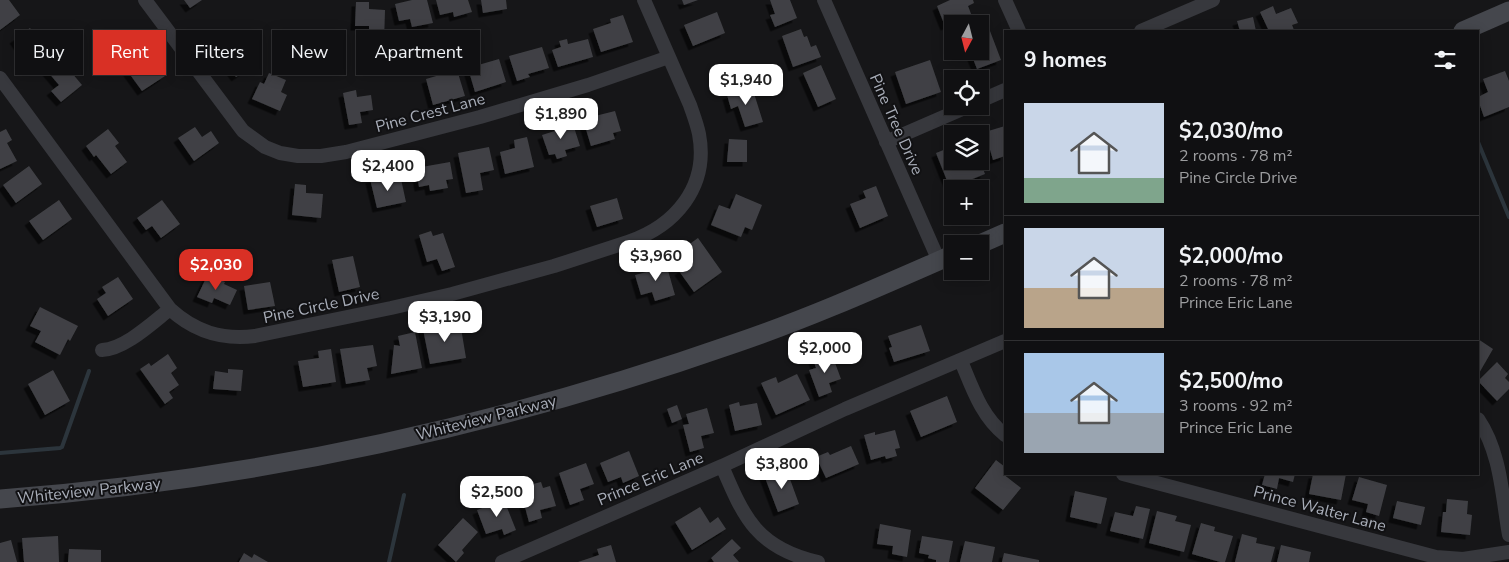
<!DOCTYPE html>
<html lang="en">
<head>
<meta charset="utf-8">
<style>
  body { margin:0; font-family:"Nunito Sans",sans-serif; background:#19191b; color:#f1f3f6; height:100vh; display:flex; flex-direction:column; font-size:19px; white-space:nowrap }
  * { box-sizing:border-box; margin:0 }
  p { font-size:16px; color:#9c9d9f }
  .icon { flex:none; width:28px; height:28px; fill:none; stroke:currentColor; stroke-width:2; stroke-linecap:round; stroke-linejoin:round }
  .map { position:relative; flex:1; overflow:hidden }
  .sheet { position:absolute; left:1004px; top:30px; width:475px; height:445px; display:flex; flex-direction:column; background:#101012; border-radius:0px; box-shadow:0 2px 12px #0003,0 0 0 1px #303032 }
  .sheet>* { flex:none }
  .banner { position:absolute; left:15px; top:30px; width:475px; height:45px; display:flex; gap:10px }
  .needle { width:32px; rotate:187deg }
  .buttons { position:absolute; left:944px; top:15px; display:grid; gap:10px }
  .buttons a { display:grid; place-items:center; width:45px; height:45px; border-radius:0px; background:#101012; box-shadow:0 2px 12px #0003,0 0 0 1px #303032; font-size:25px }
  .price { position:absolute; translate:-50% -42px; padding:0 11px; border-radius:10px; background:#fff; color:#222; font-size:16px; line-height:32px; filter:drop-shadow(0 1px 2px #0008) }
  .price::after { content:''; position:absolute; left:50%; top:30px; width:15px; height:11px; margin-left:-8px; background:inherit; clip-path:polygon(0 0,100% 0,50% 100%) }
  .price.active { background:#d93025; color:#fff }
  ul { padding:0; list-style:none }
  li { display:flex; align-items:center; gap:15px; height:125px; padding:0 20px }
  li+li { border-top:1px solid #303032 }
  li span { display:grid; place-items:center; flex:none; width:140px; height:100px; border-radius:0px; color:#555 }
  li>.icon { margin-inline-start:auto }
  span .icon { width:60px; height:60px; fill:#fffc; stroke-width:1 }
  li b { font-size:21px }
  h2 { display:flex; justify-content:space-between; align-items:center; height:60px; padding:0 20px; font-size:21px }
  .pill { padding:0 18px; border-radius:0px; background:#101012; box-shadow:0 2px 12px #0003,0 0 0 1px #303032; font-size:18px; line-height:45px }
  .pill.active { background:#d93025; color:#fff }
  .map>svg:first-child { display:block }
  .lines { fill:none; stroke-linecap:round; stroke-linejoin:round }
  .stream { stroke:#2c353c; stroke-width:4 }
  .building { fill:#404145; filter:url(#shadow) }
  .street { stroke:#37383d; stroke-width:14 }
  .secondary { stroke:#45474d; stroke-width:19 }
  .labels { text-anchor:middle; stroke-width:4; stroke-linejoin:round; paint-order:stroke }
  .street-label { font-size:16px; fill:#a8adb8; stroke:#111113 }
</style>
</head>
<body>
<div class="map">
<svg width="1509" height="562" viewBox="0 0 1509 562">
  <defs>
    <filter id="shadow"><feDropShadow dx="-4.5" dy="4.5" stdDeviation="0" flood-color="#0009"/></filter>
  </defs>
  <rect width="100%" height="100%" fill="#161618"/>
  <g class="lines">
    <path class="stream" d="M1478,142L1509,217
      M0,453L60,448L62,447L89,371
      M389,562L404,495"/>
  </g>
  <path class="building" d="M0,0H9L20,15L0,30Z
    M184,0H202L190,8Z
    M412,0H427L433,23L412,27L410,19L399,21L395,4Z
    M436,0H468L472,12L454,17L453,12L440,15Z
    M481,0H506L507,9L483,13Z
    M682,0H698L684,5Z
    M770,0H790L797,18L775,27L770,15L775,14Z
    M950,0H973L974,3L968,6L975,24L953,23L945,26L937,6Z
    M356,2H369V9L385,10L384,42L369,41V26H355Z
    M1273,6L1276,14L1291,8L1298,23L1292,25L1294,30L1284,31L1283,29L1278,31H1269L1260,12Z
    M717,12L725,33L693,46L684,25Z
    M623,15L633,42L601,52L593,29L611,23L610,19Z
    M1253,17L1256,31H1240L1237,21Z
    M30,28L50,56L30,70L22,59L26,56L14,39Z
    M801,29L804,37L807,36L811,47L816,45L821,57L793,67L782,36Z
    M990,31L1001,60L977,69L970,51H980V35Z
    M567,39L568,44L588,39L593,57L558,67L552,50L561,47L559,41Z
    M237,41L254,64L236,77L219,54Z
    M542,47L549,68L528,74L530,77L517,81L509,56Z
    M149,53L165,76L142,91L126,69Z
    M499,59L506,82L475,92L468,68Z
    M61,60L82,85L61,102L51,91L59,85L47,71Z
    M930,60L941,92L906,104L895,72Z
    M821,65L836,99L818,107L803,73Z
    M457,70L465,96L433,105L426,79Z
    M1505,71L1509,81V107L1484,117L1478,100V97L1488,92L1483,79Z
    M269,73L286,80L281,92L287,95L280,111L252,99L260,82L264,84Z
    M752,87L763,122L745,127L738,106L731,109L727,95Z
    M356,90L357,97L371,95L373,110L360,112L362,123L349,125L343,93Z
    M615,111L621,131L613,133L615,139L591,146L582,116L594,113L595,116Z
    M572,121L580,146L565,150L567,156L557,159L555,154L549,155L542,135L561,129L560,124Z
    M1005,126V156L993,160L985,132Z
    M195,127L202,137L211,131L219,143L194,161L178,138Z
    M6,129L12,140L7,143L17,161L0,169V132Z
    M108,129L119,143L115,146L127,162L111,174L96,155L94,157L86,146Z
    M527,137L534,167L505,174L500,152L515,148L514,140Z
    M729,139L747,140V162H727Z
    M489,147L494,170L480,173L483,190L466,193L458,153Z
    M951,147L952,149V161H980L985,174L950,188L936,153Z
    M450,162L453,179L446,180L448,188L430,191L429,185L419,187L416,168Z
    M29,166L42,184L16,203L3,185Z
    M383,176L384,183L401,179L406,202L377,208L370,179Z
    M295,184L306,185V193L323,194L321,218L292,215Z
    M876,186L888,216L860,228L850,204L866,198L863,191Z
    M736,194L762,205L752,230L745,227L741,237L711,225L719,205L730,209Z
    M617,198L623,219L597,227L590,206Z
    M59,200L72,219L43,240L29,221Z
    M162,200L180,224L161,238L152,226L146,230L137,218Z
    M431,231L433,236L443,233L455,267L442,271L437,259L427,262L419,235Z
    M698,238L722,272L694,292L679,271L693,261L684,248Z
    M353,256L360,287L339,292L332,260Z
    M665,260L675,295L655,301L652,292L641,295L635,275L654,270L652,264Z
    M208,274L225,282L224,284L237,290L230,305L214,298L212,303L197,297Z
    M118,277L133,299L108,316L97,299L106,293L102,287Z
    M270,282L275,306L248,310L244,286Z
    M40,307L78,326L70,341L68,339L60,355L35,342L41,331L30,326Z
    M460,322L466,358L430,364L423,329Z
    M921,325L930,351L894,362L889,348L892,347L888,336Z
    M415,332L422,368L391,374L394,345L400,346L398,336Z
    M1478,339L1493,349L1478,375Z
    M373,345L377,366L367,368L370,380L346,384L340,349Z
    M331,349L336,382L303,387L298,361L319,358L318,351Z
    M831,352L841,379L829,383L832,392L819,397L809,370L816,368L813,359Z
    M168,354L177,368L171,373L179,385L169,392L173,398L165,404L140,369L149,363L151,366Z
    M1497,362L1508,374L1505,378L1509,382V389L1497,401L1478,381Z
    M228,369L243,370L241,391L213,389L215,371L228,373Z
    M53,370L70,401L45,415L28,384Z
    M797,374L810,400L776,415L761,383L776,377L778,383Z
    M947,396L957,422L921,437L910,411Z
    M739,402L740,406L757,403L762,425L735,431L729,405Z
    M677,405L682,419L672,423L667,409Z
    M707,408L714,433L701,436L704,448L690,452L683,425L689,424L686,414Z
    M895,430L900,448L895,449L897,456L886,459L885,456L871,460L864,435L875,432V435Z
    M851,446L859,464L826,478L816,457L828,452L830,455Z
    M629,451L639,476L623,483L621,477L608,482L600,463Z
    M996,460L1005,467L1003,474L1021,488L1003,510L975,488Z
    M586,463L594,484L580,489L584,500L570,505L559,473Z
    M786,468L799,504L778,512L764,475Z
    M1265,474H1295L1293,482L1279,478L1277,489L1262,485Z
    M1313,474H1346L1341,500L1309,494Z
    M1359,477L1387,485L1379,516L1366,512L1368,504L1352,500Z
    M541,482L543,488L550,486L556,506L540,510L542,518L529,522L522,496L531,494L529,485Z
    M1075,491L1107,498L1101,524L1070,517Z
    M1447,499L1468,501L1467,514L1472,515L1470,535L1441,532L1443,512H1446Z
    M504,500L516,530L504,535L502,529L486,534L477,510Z
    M1397,501L1425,507L1421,525L1393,518Z
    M1136,506L1150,509L1143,539L1110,531L1115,512L1133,516Z
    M700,507L710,523L718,517L726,529L692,550L675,522Z
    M1157,511L1177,516L1175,521L1191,525L1184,552L1149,543Z
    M463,518L478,532L462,550L464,553L456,562L438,545Z
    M1201,523L1215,527L1214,531L1233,536L1225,562H1220L1192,554Z
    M880,524L911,530L907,557L892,554L893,546L877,544Z
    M1242,534L1257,538L1256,543L1275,547L1271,562H1235Z
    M58,536L59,562H24L22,538Z
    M922,536L953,541L949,562H936V560L928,558L929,555L919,553Z
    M732,539L741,548L733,555L739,562H714L711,558Z
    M11,540L17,562H0V543Z
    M965,541L995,547L992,562H960Z
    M611,545L616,562H578L599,555L597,549Z
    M1281,545L1311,552L1309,562H1277Z
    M69,549L101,550V562H68Z
    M244,553L252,558L254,554L268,562H239Z
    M1004,553L1039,560V562H1002Z"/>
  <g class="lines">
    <path class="street" d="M145,0L243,131L265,147L280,153L298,156H321L346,152L480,117L588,85L669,57
      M824,0L939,261
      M1005,0L1019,31
      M1141,31L1213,0
      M0,78L170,309C195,332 222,340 255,336L391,308L452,294L554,266L628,242C675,226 709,187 699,134C697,124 693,114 690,105L644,0
      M980,101L1005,90
      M886,142L969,106
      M102,350C125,349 152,323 170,309
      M961,361C972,387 981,416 1005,435
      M1478,419C1501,453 1502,496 1509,535
      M722,466C744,518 757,548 818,562
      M1123,474L1436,557L1463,559L1509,552
      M502,562L722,466L845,409L1005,341"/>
    <path class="secondary" d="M1463,31L1509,11
      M980,244L1005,233
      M0,499C251,480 499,426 736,343C810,318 881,286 952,255"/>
  </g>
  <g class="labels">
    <g class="street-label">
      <text transform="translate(430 112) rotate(-15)" y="6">Pine Crest Lane</text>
      <text transform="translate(897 124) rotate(66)" y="6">Pine Tree Drive</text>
      <text transform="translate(321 305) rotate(-12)" y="6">Pine Circle Drive</text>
      <text transform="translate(486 417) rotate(-14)" y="6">Whiteview Parkway</text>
      <text transform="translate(650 478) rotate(-23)" y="6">Prince Eric Lane</text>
      <text transform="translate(89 490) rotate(-6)" y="6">Whiteview Parkway</text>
      <text transform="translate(1320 508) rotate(15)" y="6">Prince Walter Lane</text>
    </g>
  </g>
</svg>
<div class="buttons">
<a><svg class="needle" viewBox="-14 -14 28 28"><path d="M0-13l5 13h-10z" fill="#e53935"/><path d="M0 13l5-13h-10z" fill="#9c9d9f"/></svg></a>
<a><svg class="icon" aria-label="locate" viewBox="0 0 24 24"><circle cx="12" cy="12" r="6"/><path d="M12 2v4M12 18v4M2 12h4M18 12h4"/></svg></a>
<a><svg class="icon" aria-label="layers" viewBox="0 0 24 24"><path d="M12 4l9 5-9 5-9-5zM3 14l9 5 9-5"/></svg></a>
<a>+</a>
<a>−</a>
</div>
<b class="price" style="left:746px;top:106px">$1,940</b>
<b class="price" style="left:561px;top:140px">$1,890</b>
<b class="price" style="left:388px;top:192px">$2,400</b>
<b class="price" style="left:656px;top:282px">$3,960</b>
<b class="price active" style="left:216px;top:291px">$2,030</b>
<b class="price" style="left:445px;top:343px">$3,190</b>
<b class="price" style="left:825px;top:374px">$2,000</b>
<b class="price" style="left:782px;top:490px">$3,800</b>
<b class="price" style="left:497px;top:518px">$2,500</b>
<div class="banner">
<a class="pill">Buy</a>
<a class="pill active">Rent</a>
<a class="pill">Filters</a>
<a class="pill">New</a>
<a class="pill">Apartment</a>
</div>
<section class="sheet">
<h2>9 homes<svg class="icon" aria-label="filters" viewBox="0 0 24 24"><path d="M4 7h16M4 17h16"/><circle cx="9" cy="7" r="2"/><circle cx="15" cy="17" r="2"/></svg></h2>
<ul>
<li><span style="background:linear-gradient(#c9d6e8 75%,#7fa58c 0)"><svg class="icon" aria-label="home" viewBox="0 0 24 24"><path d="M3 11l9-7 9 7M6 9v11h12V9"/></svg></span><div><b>$2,030/mo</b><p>2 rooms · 78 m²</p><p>Pine Circle Drive</p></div></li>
<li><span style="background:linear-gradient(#c9d6e8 60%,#b9a48a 0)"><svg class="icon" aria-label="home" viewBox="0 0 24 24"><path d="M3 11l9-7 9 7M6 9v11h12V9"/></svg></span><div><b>$2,000/mo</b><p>2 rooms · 78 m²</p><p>Prince Eric Lane</p></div></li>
<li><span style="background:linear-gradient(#a9c7e8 60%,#9aa5b1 0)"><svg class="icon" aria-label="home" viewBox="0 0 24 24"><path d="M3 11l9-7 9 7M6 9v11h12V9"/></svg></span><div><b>$2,500/mo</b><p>3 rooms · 92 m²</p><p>Prince Eric Lane</p></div></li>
</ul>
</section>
</div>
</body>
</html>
